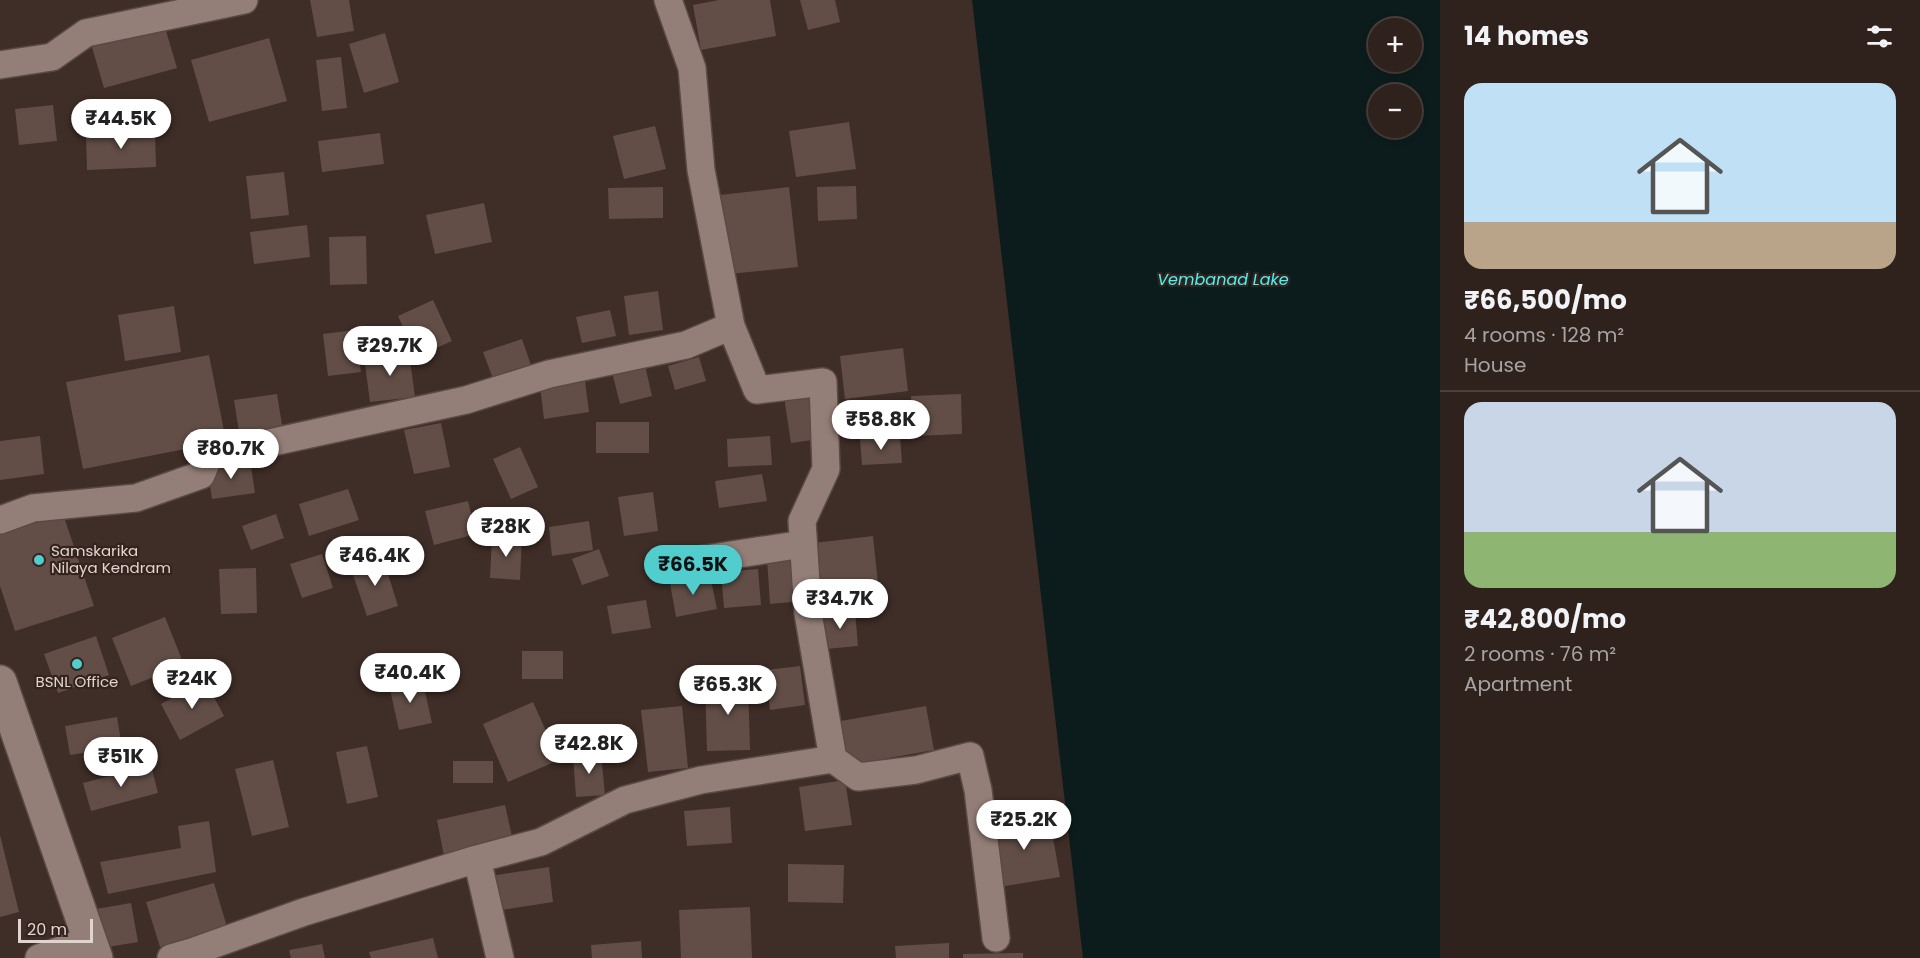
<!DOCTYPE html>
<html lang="en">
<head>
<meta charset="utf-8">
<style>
  body { margin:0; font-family:Poppins,sans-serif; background:#3b2f2a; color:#f1f3f6; height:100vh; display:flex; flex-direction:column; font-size:22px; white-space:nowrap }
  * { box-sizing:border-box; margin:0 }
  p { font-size:20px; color:#a7a4a4 }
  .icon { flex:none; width:33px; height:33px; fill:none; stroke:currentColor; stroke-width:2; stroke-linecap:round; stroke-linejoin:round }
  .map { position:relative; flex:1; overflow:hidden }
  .drawer { display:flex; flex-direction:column; background:#2f221d; width:480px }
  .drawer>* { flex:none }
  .controls { position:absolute; left:1368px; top:18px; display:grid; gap:12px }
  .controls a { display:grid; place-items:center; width:54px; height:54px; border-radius:50%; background:#2f221d; box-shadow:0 3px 9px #0003,0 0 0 2px #4a3f3b; font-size:30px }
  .scale { position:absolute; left:18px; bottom:15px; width:75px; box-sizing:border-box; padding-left:6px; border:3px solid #e0d4d0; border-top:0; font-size:16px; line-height:21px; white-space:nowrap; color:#e0d4d0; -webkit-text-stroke:4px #35241d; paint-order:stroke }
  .price { position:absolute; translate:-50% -51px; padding:0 14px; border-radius:21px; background:#fff; color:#222; font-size:20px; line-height:39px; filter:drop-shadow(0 2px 3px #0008) }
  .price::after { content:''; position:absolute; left:50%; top:36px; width:18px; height:14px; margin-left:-9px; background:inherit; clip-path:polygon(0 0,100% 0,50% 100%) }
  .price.active { background:#52cdce; color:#111 }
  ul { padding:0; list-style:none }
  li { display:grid; align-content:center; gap:12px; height:318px; padding:0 24px }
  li+li { border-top:2px solid #4a3f3b }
  li span { display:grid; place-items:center; height:186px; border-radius:18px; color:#555 }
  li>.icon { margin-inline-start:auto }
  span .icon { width:108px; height:108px; fill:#fffc; stroke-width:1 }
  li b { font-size:26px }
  h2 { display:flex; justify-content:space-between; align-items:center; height:72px; padding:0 24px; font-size:26px }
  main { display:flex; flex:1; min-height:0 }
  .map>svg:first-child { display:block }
  .water { fill:#0c1c1c; fill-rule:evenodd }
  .building { fill:#624e47 }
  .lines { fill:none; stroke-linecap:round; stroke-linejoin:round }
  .minor-casing { stroke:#594a46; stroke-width:30 }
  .secondary-casing { stroke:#594a46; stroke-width:36 }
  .minor { stroke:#947f78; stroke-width:27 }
  .secondary { stroke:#947f78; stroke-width:33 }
  .poi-dot { fill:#52cdce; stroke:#35241d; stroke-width:2 }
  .labels { text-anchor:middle; stroke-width:4.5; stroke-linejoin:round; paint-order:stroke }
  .poi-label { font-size:15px; fill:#e0d4d0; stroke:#35241d; text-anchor:start }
  .water-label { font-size:16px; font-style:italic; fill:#45f6f8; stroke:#35241d }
</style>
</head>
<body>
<main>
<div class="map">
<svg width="1440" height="958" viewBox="0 0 1440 958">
  <rect width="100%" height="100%" fill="#3f2d27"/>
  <path class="water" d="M972,0H1440V958H1083ZM1378,28H1412V62H1378ZM1378,94H1412V128H1378Z"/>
  <path class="building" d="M310,0H349L354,31L317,37Z
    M719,0H770L776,36L701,50L693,5Z
    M800,0H835L840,22L808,30Z
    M164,24L177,68L104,88L91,44Z
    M385,33L399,82L364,93L349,44Z
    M269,38L287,101L209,122L191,60Z
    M341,57L347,108L322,111L316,60Z
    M53,105L57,141L19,145L15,109Z
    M849,122L856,169L796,177L789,131Z
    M655,126L666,169L624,179L613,136Z
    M155,131L156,167L87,170L86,134Z
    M380,133L384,164L322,172L318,141Z
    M284,172L289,215L251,219L246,176Z
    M856,186L857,219L818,221L817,187Z
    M663,187V218L609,219L608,188Z
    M789,187L798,267L729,274L720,195Z
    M484,203L492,242L435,254L426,215Z
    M307,225L310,257L254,264L250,232Z
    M366,236L367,284L330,285L329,237Z
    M658,291L663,330L629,335L624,296Z
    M433,300L452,341L416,357L398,316Z
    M174,306L181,352L125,361L118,315Z
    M610,310L616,336L582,343L576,317Z
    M355,330L361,372L328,376L323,334Z
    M522,339L533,371L495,384L483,352Z
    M903,348L908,391L845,399L840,356Z
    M409,352L415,397L370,402L364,357Z
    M209,355L226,441L83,469L66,382Z
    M643,357L652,396L620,404L610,364Z
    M699,357L706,381L675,390L668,366Z
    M585,381L589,412L544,419L540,386Z
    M814,393L820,439L791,443L784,397Z
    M277,394L283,431L240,438L234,400Z
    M961,394L962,434L913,436L911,396Z
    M596,422H649V453H596Z
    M441,423L450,467L414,474L404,430Z
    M40,436L44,474L0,480V441Z
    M770,436L772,465L728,467L727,439Z
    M900,436L902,463L862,465L860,439Z
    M520,447L538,487L511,499L493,459Z
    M250,460L255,493L212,499L207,466Z
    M762,474L767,501L719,508L715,481Z
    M348,489L359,520L309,536L299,504Z
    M653,492L658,531L624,536L618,497Z
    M468,501L476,534L434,545L425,511Z
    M63,514L94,606L15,631L0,586V534Z
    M276,514L284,538L251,550L242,526Z
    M589,521L593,550L552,556L549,527Z
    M492,536L522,537L520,580L490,578Z
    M873,536L879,593L821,600L814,543Z
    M599,549L609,576L582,585L572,559Z
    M322,554L333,588L302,598L290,564Z
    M800,556L804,601L770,604L767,559Z
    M383,558L398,606L367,616L351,569Z
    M256,568L257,613L221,614L219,569Z
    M758,569L761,605L724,608L721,572Z
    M710,576L717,609L676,617L670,583Z
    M646,600L651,628L612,634L607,606Z
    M855,611L858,646L826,649L823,614Z
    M165,617L184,665L131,686L112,638Z
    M96,636L109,675L58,693L44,654Z
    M522,651H563V679H522Z
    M800,666L805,705L770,710L766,670Z
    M422,678L432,723L399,730L389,685Z
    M205,680L224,716L180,740L161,704Z
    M748,681L750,750L707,751L705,682Z
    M533,702L559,760L508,782L483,724Z
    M682,706L688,768L648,772L641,710Z
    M926,706L934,750L849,765L841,721Z
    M117,717L122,747L70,755L65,726Z
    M367,746L378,797L347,804L336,752Z
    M601,753L605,795L576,797L573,756Z
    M273,760L289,827L252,836L235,769Z
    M453,761H493V783H453Z
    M151,765L158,793L91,811L83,783Z
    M845,780L852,825L805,831L799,787Z
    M505,805L513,841L444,856L437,820Z
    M730,807L732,843L687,846L684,811Z
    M1049,815L1060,877L999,887L988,826Z
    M209,821L216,872L108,894L100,862L181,848L178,826Z
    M0,835L19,912L0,917Z
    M788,864L844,865L843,903L788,902Z
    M549,867L553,902L495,911L490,876Z
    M214,883L227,927L160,947L146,902Z
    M131,903L138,942L102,948L96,909Z
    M750,907L752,958H681L679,910Z
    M433,938L438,958H371L369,952Z
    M641,941L642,958H592L591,945Z
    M949,943V958H896L895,946Z
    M322,944L325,958H291L289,950Z
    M1023,953V958H963V954Z"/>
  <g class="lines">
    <g class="minor-casing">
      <path id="minor" d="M668,0L692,68L701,170L731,326
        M0,65L52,57L86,33L244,0
        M0,520L33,508L136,498L201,475L209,456L466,400L549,374L686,345L731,326L757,390L823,382L826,469L802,521L808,613L833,759L701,780L625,800L541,842L477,859L304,912L192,952L171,958
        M660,566L803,544
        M833,759L858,777L916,770L970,756L978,790L996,938
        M477,859L500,958
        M39,958L89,940"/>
    </g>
    <g class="secondary-casing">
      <path id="secondary" d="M0,682L96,958"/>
    </g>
    <use href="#minor" class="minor"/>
    <use href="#secondary" class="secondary"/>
  </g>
  <g class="poi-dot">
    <circle cx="39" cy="560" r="6"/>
    <circle cx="77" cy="664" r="6"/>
  </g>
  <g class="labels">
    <g class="poi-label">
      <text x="51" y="556">Samskarika<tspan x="51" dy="17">Nilaya Kendram</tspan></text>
      <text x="77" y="687" text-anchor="middle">BSNL Office</text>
    </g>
    <g class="water-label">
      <text x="1223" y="285">Vembanad Lake</text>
    </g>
  </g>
</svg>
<div class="controls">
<a>+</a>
<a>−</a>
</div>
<div class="scale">20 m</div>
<b class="price" style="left:121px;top:150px">₹44.5K</b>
<b class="price" style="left:390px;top:377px">₹29.7K</b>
<b class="price" style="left:881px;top:451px">₹58.8K</b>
<b class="price" style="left:231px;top:480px">₹80.7K</b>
<b class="price" style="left:506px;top:558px">₹28K</b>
<b class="price" style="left:375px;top:587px">₹46.4K</b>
<b class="price active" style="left:693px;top:596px">₹66.5K</b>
<b class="price" style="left:840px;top:630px">₹34.7K</b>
<b class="price" style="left:410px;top:704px">₹40.4K</b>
<b class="price" style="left:192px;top:710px">₹24K</b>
<b class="price" style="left:728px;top:716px">₹65.3K</b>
<b class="price" style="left:589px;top:775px">₹42.8K</b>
<b class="price" style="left:121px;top:788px">₹51K</b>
<b class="price" style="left:1024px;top:851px">₹25.2K</b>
</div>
<section class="drawer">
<h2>14 homes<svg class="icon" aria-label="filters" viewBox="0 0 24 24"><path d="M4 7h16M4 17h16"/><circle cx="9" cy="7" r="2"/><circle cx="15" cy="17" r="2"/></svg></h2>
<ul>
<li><span style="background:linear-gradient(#bfe0f5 75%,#b9a48a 0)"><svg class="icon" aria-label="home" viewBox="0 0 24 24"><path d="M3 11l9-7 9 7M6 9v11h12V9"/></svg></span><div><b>₹66,500/mo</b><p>4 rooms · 128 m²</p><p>House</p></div></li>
<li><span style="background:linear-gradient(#c9d6e8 70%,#8fb573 0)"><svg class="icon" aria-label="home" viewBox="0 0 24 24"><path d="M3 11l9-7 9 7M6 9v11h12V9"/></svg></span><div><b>₹42,800/mo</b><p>2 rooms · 76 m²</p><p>Apartment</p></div></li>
</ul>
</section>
</main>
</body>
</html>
